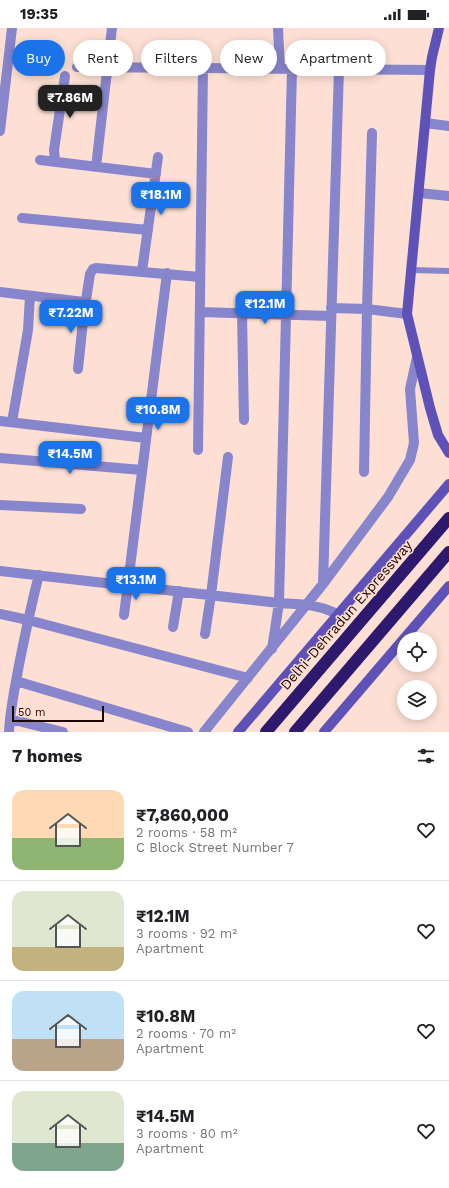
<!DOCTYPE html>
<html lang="en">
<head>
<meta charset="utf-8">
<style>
  body { margin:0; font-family:"Work Sans",sans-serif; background:#f6f6f6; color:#202124; height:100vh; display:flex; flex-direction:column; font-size:15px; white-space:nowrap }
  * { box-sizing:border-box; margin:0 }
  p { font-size:13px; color:#757577 }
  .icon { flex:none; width:22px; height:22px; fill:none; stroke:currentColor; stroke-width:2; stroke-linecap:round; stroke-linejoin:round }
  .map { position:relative; height:704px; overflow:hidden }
  .drawer { display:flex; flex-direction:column; background:#fff; flex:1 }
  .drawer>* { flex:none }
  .guide { position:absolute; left:12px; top:12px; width:425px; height:36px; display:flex; gap:8px }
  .controls { position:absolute; left:397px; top:604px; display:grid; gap:8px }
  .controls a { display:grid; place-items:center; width:40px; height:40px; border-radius:50%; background:#fff; box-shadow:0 2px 10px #0003; font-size:20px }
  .scale { position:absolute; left:12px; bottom:10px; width:92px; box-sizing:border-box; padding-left:4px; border:2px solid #1d0600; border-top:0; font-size:11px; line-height:14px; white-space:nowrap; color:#1d0600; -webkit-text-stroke:3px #fde0d3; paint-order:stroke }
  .price { position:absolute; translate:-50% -34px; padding:0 9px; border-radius:8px; background:#1a73e8; color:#fff; font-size:13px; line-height:26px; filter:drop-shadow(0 1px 2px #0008) }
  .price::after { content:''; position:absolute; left:50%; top:24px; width:12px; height:9px; margin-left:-6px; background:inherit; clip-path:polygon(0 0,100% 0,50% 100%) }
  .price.on { background:#222; color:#fff }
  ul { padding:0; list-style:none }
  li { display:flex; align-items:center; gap:12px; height:100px; padding:0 12px }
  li+li { border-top:1px solid #e0e0e0 }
  li span { display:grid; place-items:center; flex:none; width:112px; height:80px; border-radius:12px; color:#555 }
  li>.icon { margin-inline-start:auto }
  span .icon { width:48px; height:48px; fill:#fffc; stroke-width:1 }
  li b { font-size:17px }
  h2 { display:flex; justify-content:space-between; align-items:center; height:48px; padding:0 12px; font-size:17px }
  .tag { padding:0 14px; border-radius:18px; background:#fff; box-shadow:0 2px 10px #0003; font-size:14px; line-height:36px }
  .tag.on { background:#1a73e8; color:#fff }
  .status { display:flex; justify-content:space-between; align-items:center; height:28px; padding:0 20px; background:#fff; direction:ltr }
  .status svg { height:11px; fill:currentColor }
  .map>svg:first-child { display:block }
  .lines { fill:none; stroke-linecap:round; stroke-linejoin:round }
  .lane { stroke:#8785cb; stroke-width:6 }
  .street { stroke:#8785cb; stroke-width:10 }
  .secondary { stroke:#5e52b8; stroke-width:10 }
  .highway { stroke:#2d1a6f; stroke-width:12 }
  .labels { text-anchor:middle; stroke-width:3; stroke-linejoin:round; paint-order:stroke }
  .street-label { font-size:14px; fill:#1d0600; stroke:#fde0d3 }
</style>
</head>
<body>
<div class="status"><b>19:35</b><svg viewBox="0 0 49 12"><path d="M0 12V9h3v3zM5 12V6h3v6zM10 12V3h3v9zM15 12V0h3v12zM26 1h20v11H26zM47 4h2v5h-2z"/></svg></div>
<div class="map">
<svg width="449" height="704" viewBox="0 0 449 704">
  <rect width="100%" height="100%" fill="#fde0d3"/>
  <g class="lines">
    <path class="lane" d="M411,242L449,243"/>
    <path class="street" d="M278,0L280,41
      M77,39L430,42
      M425,95L449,98
      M0,103L12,0
      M40,132L156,146
      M55,133L54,122L65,48
      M96,139L112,0
      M419,165L449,168
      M22,190L148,202
      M142,243L158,129
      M0,264L84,274L86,272L90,246L93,241L96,240L200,249
      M331,280L367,281L407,286
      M200,284L331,288
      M242,285L244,392
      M78,341L85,274
      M0,393L146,410
      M12,394L28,302L30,268
      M198,422L203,40
      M0,430L142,442
      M364,444L367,281L372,105
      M0,477L81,481
      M0,543L279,575C304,576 315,576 338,586
      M323,556L339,41
      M0,586L28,592L248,650
      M124,587L167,245
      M173,599L179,563
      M205,606L211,567L228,429
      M272,621L279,575L292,41
      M16,653L188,704
      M10,691L63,704
      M9,704C10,682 15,659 19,637C25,607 31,577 39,547
      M204,704L323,556L388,469L410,432L414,415L410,361L417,329"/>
    <path class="secondary" d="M439,0L432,29L430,42L407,286L430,380L438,407L449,425
      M238,704L449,456
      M324,704L449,558"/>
    <path class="highway" d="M266,704L449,490
      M295,704L449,524"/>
  </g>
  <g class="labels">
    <g class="street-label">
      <text transform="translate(346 587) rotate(-49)" y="5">Delhi-Dehradun Expressway</text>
    </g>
  </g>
</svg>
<div class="controls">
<a><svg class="icon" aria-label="locate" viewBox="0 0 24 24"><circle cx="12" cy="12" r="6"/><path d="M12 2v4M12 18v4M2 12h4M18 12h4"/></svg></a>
<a><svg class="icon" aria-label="layers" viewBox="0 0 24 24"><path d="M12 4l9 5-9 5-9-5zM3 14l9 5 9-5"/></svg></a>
</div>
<div class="scale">50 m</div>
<b class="price on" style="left:70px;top:91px">₹7.86M</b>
<b class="price" style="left:161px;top:188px">₹18.1M</b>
<b class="price" style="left:265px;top:297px">₹12.1M</b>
<b class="price" style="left:71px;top:306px">₹7.22M</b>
<b class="price" style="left:158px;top:403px">₹10.8M</b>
<b class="price" style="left:70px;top:447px">₹14.5M</b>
<b class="price" style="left:136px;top:573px">₹13.1M</b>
<div class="guide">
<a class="tag on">Buy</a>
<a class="tag">Rent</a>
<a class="tag">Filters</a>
<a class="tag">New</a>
<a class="tag">Apartment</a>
</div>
</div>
<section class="drawer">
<h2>7 homes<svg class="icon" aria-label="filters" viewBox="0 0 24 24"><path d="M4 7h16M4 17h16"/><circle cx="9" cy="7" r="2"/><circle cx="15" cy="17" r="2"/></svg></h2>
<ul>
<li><span style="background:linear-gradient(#ffd9b3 60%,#8fb573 0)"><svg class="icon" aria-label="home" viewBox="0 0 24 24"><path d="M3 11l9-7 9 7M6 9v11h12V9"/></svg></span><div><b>₹7,860,000</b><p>2 rooms · 58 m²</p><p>C Block Street Number 7</p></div><svg class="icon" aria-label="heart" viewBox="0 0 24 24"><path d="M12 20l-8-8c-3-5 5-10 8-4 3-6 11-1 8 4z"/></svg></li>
<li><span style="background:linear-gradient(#dfe7d0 70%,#c2b280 0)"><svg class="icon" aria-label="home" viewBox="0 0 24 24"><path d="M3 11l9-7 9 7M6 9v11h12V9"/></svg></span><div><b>₹12.1M</b><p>3 rooms · 92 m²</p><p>Apartment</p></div><svg class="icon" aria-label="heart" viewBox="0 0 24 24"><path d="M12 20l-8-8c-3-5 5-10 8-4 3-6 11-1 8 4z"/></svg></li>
<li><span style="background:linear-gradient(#bfe0f5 60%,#b9a48a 0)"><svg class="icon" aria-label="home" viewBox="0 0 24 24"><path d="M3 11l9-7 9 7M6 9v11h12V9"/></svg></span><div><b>₹10.8M</b><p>2 rooms · 70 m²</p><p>Apartment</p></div><svg class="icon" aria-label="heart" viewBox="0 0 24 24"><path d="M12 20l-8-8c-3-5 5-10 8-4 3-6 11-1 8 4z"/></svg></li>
<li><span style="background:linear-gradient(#dfe7d0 65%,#7fa58c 0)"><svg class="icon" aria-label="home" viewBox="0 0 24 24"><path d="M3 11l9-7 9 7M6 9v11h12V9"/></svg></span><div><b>₹14.5M</b><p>3 rooms · 80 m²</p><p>Apartment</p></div><svg class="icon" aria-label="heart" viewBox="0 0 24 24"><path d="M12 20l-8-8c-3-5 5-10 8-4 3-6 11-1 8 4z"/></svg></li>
</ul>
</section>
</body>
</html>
